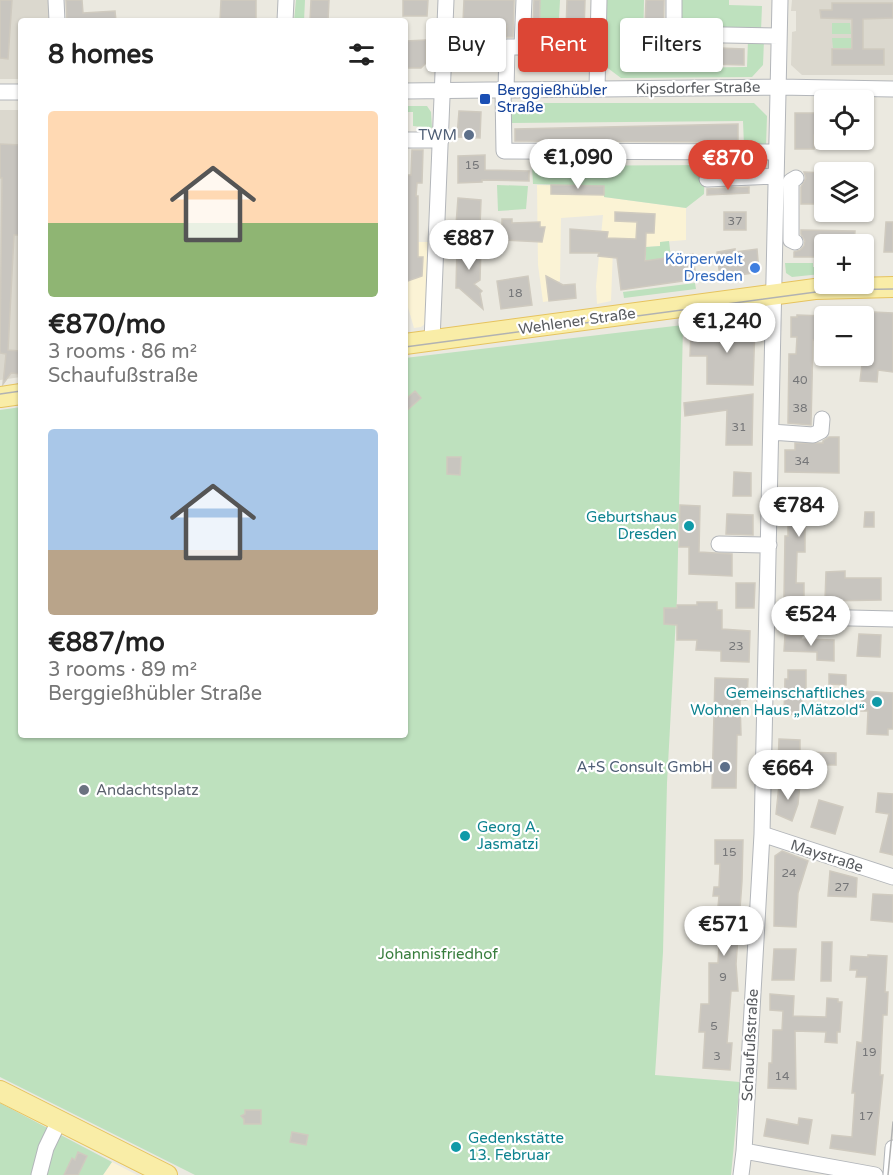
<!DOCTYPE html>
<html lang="en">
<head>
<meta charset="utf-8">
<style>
  body { margin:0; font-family:"Varela Round",sans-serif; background:#f2f2f2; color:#222; height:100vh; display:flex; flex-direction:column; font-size:22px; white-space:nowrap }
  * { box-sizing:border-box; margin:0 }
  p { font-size:20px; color:#767676 }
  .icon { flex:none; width:33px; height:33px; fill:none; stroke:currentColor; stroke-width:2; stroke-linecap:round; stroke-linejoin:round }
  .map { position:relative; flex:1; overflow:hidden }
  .side { position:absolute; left:18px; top:18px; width:390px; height:720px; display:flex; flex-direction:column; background:#fff; border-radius:6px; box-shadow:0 2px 4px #0004 }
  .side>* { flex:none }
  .banner { position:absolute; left:426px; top:18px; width:376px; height:54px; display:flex; gap:12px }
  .fabs { position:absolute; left:814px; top:90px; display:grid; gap:12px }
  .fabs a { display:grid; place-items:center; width:60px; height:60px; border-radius:6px; background:#fff; box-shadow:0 2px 4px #0004; font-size:30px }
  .price { position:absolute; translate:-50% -51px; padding:0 14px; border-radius:21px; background:#fff; color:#222; font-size:20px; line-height:39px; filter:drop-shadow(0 2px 3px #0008) }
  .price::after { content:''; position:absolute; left:50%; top:36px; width:18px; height:14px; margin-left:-9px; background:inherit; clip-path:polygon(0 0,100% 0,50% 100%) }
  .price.current { background:#dc4635; color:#fff }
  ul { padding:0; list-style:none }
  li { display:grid; align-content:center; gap:12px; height:318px; padding:0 30px }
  li span { display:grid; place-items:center; height:186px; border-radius:6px; color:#555 }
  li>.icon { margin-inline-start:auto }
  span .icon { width:108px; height:108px; fill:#fffc; stroke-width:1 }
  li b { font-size:26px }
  h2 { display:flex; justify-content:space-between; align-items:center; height:72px; padding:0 30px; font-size:26px }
  .pill { padding:0 21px; border-radius:6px; background:#fff; box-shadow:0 2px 4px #0004; font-size:21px; line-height:54px }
  .pill.current { background:#dc4635; color:#fff }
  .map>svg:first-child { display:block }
  .commercial { fill:#fbf3d5 }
  .education { fill:#dbd8ce }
  .green { fill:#bee1be }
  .building { fill:#c8c5bf; stroke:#cfcabf; stroke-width:1.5 }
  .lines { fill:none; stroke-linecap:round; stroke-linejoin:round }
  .minor-casing { stroke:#b3b6ba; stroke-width:17 }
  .major-casing { stroke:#e6c35e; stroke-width:22 }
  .minor { stroke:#fff; stroke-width:15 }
  .major { stroke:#f9eda7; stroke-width:20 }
  .tram { stroke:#b1b2b2; stroke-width:1.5 }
  .transit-dot { fill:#1a4fb4; stroke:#fff; stroke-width:2 }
  .service-dot { fill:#5c6f8a; stroke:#fff; stroke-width:2 }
  .shop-dot { fill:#3f7fe0; stroke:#fff; stroke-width:2 }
  .culture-dot { fill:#0f9aa8; stroke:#fff; stroke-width:2 }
  .worship-dot { fill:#6b7280; stroke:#fff; stroke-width:2 }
  .labels { text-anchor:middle; stroke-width:4.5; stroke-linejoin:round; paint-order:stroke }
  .number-label { font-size:12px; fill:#757678 }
  .street-label { font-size:15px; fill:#595c60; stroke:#fff }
  .transit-label { font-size:15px; fill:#164399; stroke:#fff; text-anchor:start }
  .service-label { font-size:15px; fill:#4e5e75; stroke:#fff; text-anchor:end }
  .shop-label { font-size:15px; fill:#366cbe; stroke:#fff; text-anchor:end }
  .culture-label { font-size:15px; fill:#0d838f; stroke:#fff; text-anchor:end }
  .worship-label { font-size:15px; fill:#5b616d; stroke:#fff; text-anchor:start }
  .park-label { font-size:15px; fill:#397e3e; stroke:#fff }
</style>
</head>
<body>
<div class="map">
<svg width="893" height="1175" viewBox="0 0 893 1175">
  <rect width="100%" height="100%" fill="#ebe9e0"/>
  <path class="commercial" d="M537,185L604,186V197L686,208V240L661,242V246L613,249L611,301L597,304L596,286L603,215L561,218L560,281L557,282V286L554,287L556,300L543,302L538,265Z
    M405,242H430L427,322L421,327L414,328L405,297Z
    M112,1162L137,1175H103Z"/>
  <path class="education" d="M0,0H61L62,21H21V79H0Z
    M792,0H893V75H802L791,65L792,32L796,31V11H791Z
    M0,110H21V377L0,380Z"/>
  <path class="green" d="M296,0H305L304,21H294Z
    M540,0H560L557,55H539Z
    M607,0H644L643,53L668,54L666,68L747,67L748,40H764L763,65L752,77L621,78L605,66Z
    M678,0H729V5L762,6L761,31L681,30Z
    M832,23H850L851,34H832Z
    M832,38H851V48H833Z
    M507,103H754L767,116L766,146H744L743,121L509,123Z
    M405,106H427L431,112L432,128L413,126V112H405Z
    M705,165L704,194L686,208L604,197V186L533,184L532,166Z
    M497,185L528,186L526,209L498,211Z
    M669,241L671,258L646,261V247L660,246V242Z
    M785,263H813V267H822L821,274L792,277L786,273Z
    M695,283L696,289L624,298L623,292Z
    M683,325L677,598L667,783L663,952L655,1075L740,1082L731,1175H195L0,1077V410L21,407V735H405V358Z
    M0,1103L112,1162L103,1175H0Z"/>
  <path class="building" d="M0,0H12L8,59L0,58Z
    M66,0H82L83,13L115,11L116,21H67Z
    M221,0H256V21H220Z
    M311,0H329L328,21H310Z
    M403,0H428L427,16H403Z
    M464,0H514L513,37H506L507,26L485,25L484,48H492V71L465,70L461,66Z
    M534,0H540L539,48H532Z
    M567,0H585L583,63H565Z
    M646,0H664L663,53L644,52Z
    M832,3H893V18L863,19V49H884V65H832V49H852V19L821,18L820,10H832Z
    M426,40V63L421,68H405L406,41Z
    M669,46L744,49V65L669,63Z
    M459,111L481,112L480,138L457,137Z
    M795,113H825V135H814V149H795Z
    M738,124V142L515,141V129Z
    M0,144L21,145V235H14L8,350L20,351L21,374L11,373L3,384L6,354L0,353L2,178H0Z
    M412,150H423L422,183H417L416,196H418V257H423L422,276L405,282V175H411Z
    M485,155V170L529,171V181L482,180V182L458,183V156Z
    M748,165V167L707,169V166Z
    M804,172L825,173V204H801V187L806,178Z
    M551,185L604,186V195L551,194Z
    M749,187V193L707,195V189Z
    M458,198L481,200L480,226L456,225Z
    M615,212L655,214L654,233H646L645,261L693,254L696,279L621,290L617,258L598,256L599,253H570V229L608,232L607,238L636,239L637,222L615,221Z
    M724,212H746V230H724Z
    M502,219H512V223L540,222V227H545L542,242L502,240Z
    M886,222H893V252H884Z
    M801,230L855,231L854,244H825V257H794V252L800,250L804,246L805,241L801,234Z
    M457,245H481L480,280L474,284L482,291L480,293L483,309L459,288H456Z
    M735,249V252L757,249L759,272L720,278L717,252Z
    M528,276L532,305L501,309L497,281Z
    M546,276L563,285L575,284L576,298L549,301Z
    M873,312L893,313V372L878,370L877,382L860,381L863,356H871Z
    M797,315L825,316V337H823V340H813L811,425L788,423L789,354H796L797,337H791V317H797Z
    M724,325H755L753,385L707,384V356H690L691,330L724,331Z
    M415,391L421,398L405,412V400Z
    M753,394L752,445H726L727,410L685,416L684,403Z
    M829,437H839V473L785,472V450H795V443H823V441Z
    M447,457H461L460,475L447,474Z
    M734,472L751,473V496H733Z
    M788,495L823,496L825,519L805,521V552H797L796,583H804V598H784L785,536H788Z
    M680,505L700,506L699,552L732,554V576L689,574V547H679Z
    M865,512H874V527H864Z
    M727,514L753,515V535L726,534Z
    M845,571V578H881V600L825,601L826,572Z
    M736,583H755L754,608H736Z
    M697,602H717V610H722V629L750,631L749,662L721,661V651L696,650L697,640H677V625L664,624V608H677V605H697Z
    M859,634L881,635L880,657L857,656Z
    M785,635L802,636L801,639L834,640V661L817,660V652L784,651Z
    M788,670H806V689H802V715L784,714L785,679H788Z
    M829,674L846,675V685L829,684Z
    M715,678L748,679L747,700H740L741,735H737L736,788H712Z
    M862,691L893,693V729H888V735L867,734L868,711H861Z
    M779,739L800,740V752L836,753V765L778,764Z
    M800,784L798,804L792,821L776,814L779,785Z
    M878,793L893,794V855L880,852L889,814L876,812Z
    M819,800L843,807L835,834L811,827Z
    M715,840H743L742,881L736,964L738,991H731L727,1043H732L730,1070L703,1068L705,1032H699L701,1004H709V963H718L721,907H718L719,896H713L714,887H719L720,864H715Z
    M782,851L808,861L798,893L796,927L774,926L775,856Z
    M830,871L857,878L856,897L828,896Z
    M873,894L893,895V922L871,920Z
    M822,942H832L831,981H821Z
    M774,949H796L794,980H772Z
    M868,955L887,956L885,992H888L887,1015H883L880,1075H883L875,1155L830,1148L832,1135L852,1137L855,1093H852L857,1042L862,1043L867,977H856L857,970H850L851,956L868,957Z
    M770,994L794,996L793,1016L826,1017L827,998L838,999V1002H842L840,1032H837V1043L825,1042L826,1032L795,1031L796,1089L768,1088L769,1063H772L773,1030H782L783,1011L770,1010Z
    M245,1110H261V1124H244V1119L241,1116L245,1114Z
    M799,1118L812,1120L808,1144L764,1136L767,1119L798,1125Z
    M292,1132L308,1135L306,1145L290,1142Z
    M78,1152L87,1156L78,1175H64L72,1158L75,1160Z"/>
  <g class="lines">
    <g class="minor-casing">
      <path id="minor" d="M56,0L57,21
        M674,0V34L779,36
        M285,21L286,0
        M597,89L599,0
        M405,91L778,87L893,89
        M503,91L504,151L776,152
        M506,91L507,47H522L524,0
        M0,92H21
        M405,140H441
        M707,179L776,176
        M795,242L791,240V181L796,178
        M432,341L446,0
        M771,432L813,435L821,431L822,419
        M719,544L769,545
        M768,616L893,619
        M762,834L893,877
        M744,1151L875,1175
        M39,1175L46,1148L59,1121
        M741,1175L744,1151L762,834L780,0
        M891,1175L893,1148"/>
    </g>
    <g class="major-casing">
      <path id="major" d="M405,344L815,289L893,287
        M0,397L21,394
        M0,1091L167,1175"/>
    </g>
    <use href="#minor" class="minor"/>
    <use href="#major" class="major"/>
    <path class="tram" d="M405,347L831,290L893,289
      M0,394L21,391
      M888,1175L893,1122"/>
  </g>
  <rect class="transit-dot" x="479" y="93" width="12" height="12" rx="3"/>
  <g class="service-dot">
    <circle cx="469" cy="135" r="6"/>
    <circle cx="725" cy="767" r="6"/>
  </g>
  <circle class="shop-dot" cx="755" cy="268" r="6"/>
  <g class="culture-dot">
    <circle cx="689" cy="526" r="6"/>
    <circle cx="877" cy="702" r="6"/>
    <circle cx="465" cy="836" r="6"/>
    <circle cx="456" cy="1147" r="6"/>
  </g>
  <circle class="worship-dot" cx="84" cy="790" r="6"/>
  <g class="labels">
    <g class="number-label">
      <text x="472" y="169">15</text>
      <text x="735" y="225">37</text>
      <text x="515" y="297">18</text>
      <text x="800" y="384">40</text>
      <text x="800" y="412">38</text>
      <text x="739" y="431">31</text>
      <text x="802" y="465">34</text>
      <text x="736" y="650">23</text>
      <text x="729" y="856">15</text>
      <text x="789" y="877">24</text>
      <text x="842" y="891">27</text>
      <text x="723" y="981">9</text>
      <text x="714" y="1030">5</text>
      <text x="869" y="1056">19</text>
      <text x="717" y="1060">3</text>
      <text x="782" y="1080">14</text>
      <text x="866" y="1120">17</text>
    </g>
    <g class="street-label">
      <text transform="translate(698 88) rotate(-1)" y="5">Kipsdorfer Straße</text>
      <text transform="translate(577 321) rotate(-8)" y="5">Wehlener Straße</text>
      <text transform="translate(827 856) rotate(18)" y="5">Maystraße</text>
      <text transform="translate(750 1045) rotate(-87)" y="5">Schaufußstraße</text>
    </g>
    <g class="transit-label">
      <text x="497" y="95">Berggießhübler<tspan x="497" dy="17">Straße</tspan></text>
    </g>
    <g class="service-label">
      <text x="457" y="140">TWM</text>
      <text x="713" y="772">A+S Consult GmbH</text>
    </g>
    <g class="shop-label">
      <text x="743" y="264">Körperwelt<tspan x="743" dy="17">Dresden</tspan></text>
    </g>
    <g class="culture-label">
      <text x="677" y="522">Geburtshaus<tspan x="677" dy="17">Dresden</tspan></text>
      <text x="865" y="698">Gemeinschaftliches<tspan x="865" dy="17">Wohnen Haus „Mätzold“</tspan></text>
      <text x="477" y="832" text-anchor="start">Georg A.<tspan x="477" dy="17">Jasmatzi</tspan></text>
      <text x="468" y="1143" text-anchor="start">Gedenkstätte<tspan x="468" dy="17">13. Februar</tspan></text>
    </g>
    <g class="worship-label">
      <text x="96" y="795">Andachtsplatz</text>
    </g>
    <g class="park-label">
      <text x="438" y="959">Johannisfriedhof</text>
    </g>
  </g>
</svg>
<div class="fabs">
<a><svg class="icon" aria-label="locate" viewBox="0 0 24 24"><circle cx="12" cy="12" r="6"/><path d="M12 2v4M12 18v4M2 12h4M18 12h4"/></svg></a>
<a><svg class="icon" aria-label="layers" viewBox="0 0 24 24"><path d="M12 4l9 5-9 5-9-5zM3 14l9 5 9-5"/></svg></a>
<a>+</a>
<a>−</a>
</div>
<b class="price" style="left:578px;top:190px">€1,090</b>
<b class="price current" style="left:728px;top:191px">€870</b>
<b class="price" style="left:469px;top:271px">€887</b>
<b class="price" style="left:727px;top:354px">€1,240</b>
<b class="price" style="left:799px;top:538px">€784</b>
<b class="price" style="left:811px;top:647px">€524</b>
<b class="price" style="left:788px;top:801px">€664</b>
<b class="price" style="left:724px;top:957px">€571</b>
<div class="banner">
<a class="pill">Buy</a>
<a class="pill current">Rent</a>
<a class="pill">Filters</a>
</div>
<section class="side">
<h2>8 homes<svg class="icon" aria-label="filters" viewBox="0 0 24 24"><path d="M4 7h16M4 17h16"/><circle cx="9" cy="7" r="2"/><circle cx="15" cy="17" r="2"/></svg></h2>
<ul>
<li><span style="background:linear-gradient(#ffd9b3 60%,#8fb573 0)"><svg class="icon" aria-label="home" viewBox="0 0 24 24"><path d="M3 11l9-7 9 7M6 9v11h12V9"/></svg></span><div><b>€870/mo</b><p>3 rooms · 86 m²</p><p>Schaufußstraße</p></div></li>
<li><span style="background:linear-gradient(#a9c7e8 65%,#b9a48a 0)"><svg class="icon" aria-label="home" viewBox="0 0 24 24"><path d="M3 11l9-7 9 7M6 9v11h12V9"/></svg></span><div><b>€887/mo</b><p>3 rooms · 89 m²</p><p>Berggießhübler Straße</p></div></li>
</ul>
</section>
</div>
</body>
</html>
